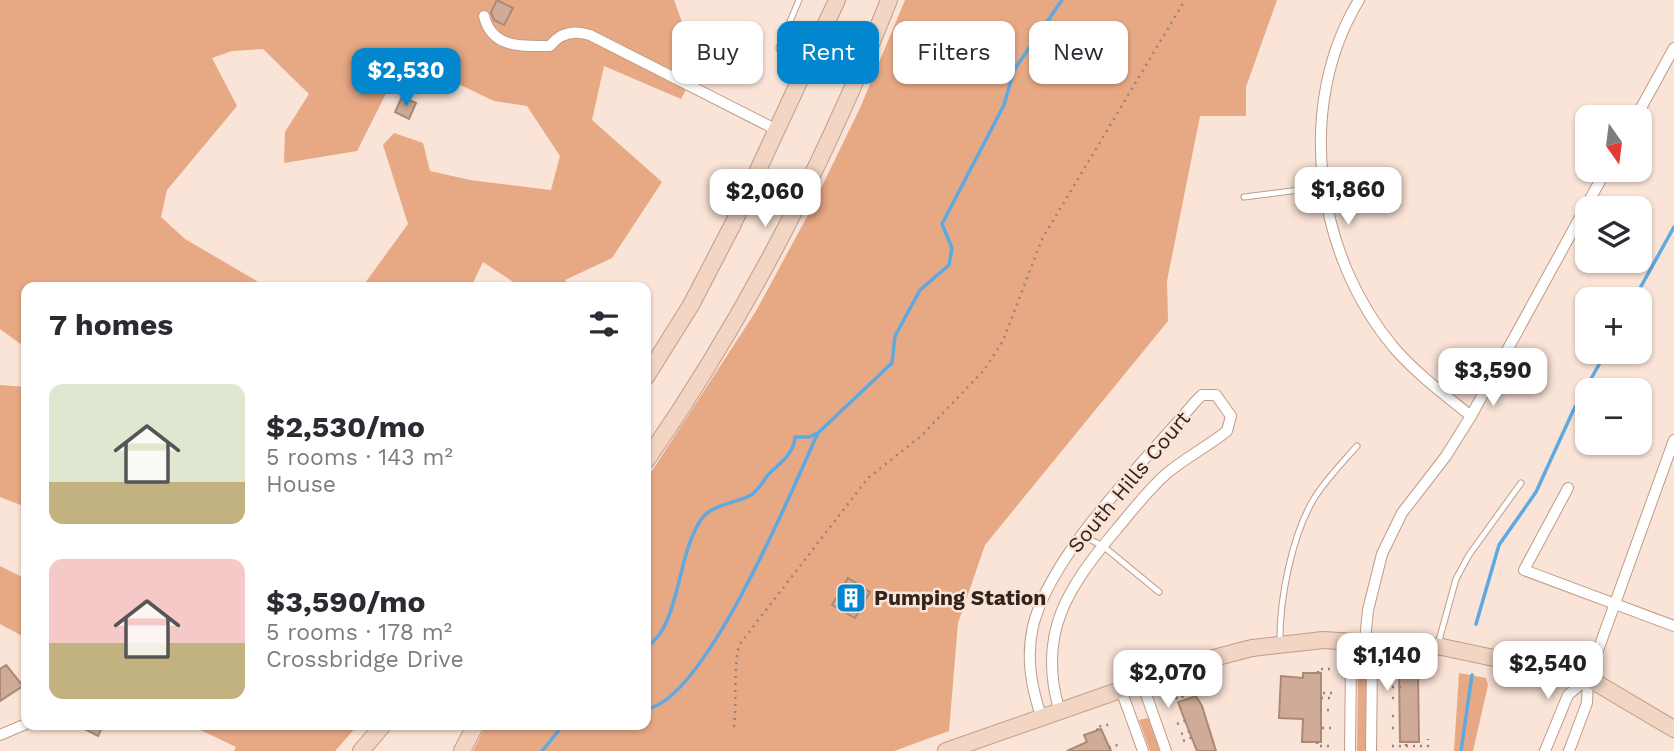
<!DOCTYPE html>
<html lang="en">
<head>
<meta charset="utf-8">
<style>
  body { margin:0; font-family:"Work Sans",sans-serif; background:#f7f7f7; color:#2b2b33; height:100vh; display:flex; flex-direction:column; font-size:26px; white-space:nowrap }
  * { box-sizing:border-box; margin:0 }
  p { font-size:23px; color:#7c7c81 }
  .icon { flex:none; width:38px; height:38px; fill:none; stroke:currentColor; stroke-width:2; stroke-linecap:round; stroke-linejoin:round }
  .map { position:relative; flex:1; overflow:hidden }
  .drawer { position:absolute; left:21px; top:282px; width:630px; height:448px; display:flex; flex-direction:column; background:#fff; border-radius:14px; box-shadow:0 2px 5px #0004 }
  .drawer>* { flex:none }
  .guide { position:absolute; left:672px; top:21px; width:665px; height:63px; display:flex; gap:14px }
  .needle { width:46px; rotate:166deg }
  .tools { position:absolute; left:1575px; top:105px; display:grid; gap:14px }
  .tools a { display:grid; place-items:center; width:77px; height:77px; border-radius:14px; background:#fff; box-shadow:0 2px 5px #0004; font-size:35px }
  .price { position:absolute; translate:-50% -60px; padding:0 16px; border-radius:14px; background:#fff; color:#222; font-size:23px; line-height:46px; filter:drop-shadow(0 2px 4px #0008) }
  .price::after { content:''; position:absolute; left:50%; top:42px; width:21px; height:16px; margin-left:-10px; background:inherit; clip-path:polygon(0 0,100% 0,50% 100%) }
  .price.on { background:#0287ce; color:#fff }
  ul { padding:0; list-style:none }
  li { display:flex; align-items:center; gap:21px; height:175px; padding:0 28px }
  li span { display:grid; place-items:center; flex:none; width:196px; height:140px; border-radius:14px; color:#555 }
  li>.icon { margin-inline-start:auto }
  span .icon { width:84px; height:84px; fill:#fffc; stroke-width:1 }
  li b { font-size:30px }
  h2 { display:flex; justify-content:space-between; align-items:center; height:84px; padding:0 28px; font-size:30px }
  .pill { padding:0 24px; border-radius:14px; background:#fff; box-shadow:0 2px 5px #0004; font-size:24px; line-height:63px }
  .pill.on { background:#0287ce; color:#fff }
  .map>svg:first-child { display:block }
  .green { fill:#e7a884 }
  .lines { fill:none; stroke-linecap:round; stroke-linejoin:round }
  .stream { stroke:#5fa9e1; stroke-width:3.5 }
  .building { fill:#d0ac98; stroke:#ab8976; stroke-width:2 }
  .lane-casing { stroke:#bf9c89; stroke-width:7 }
  .street-casing { stroke:#bf9c89; stroke-width:12 }
  .secondary-casing { stroke:#bf9c89; stroke-width:18 }
  .path { stroke:#97857b; stroke-width:2.5; stroke-dasharray:2 5; stroke-linecap:butt }
  .lane { stroke:#fff; stroke-width:5 }
  .street { stroke:#fff; stroke-width:10 }
  .secondary { stroke:#f2d5c3; stroke-width:16 }
  .labels { text-anchor:middle; stroke-width:5; stroke-linejoin:round; paint-order:stroke }
  .street-label { font-size:21px; fill:#32241d; stroke:#fae3d7 }
  .poi-label { font-size:21px; font-weight:bold; fill:#32241d; stroke:#fae3d7; text-anchor:start }
</style>
</head>
<body>
<div class="map">
<svg width="1674" height="751" viewBox="0 0 1674 751">
  <rect width="100%" height="100%" fill="#fae3d7"/>
  <path class="green" d="M0,0H674L698,67L681,99L604,66L592,120L662,182L612,258L565,280L569,287H521L483,262L471,287H372L365,283L408,224L383,145L394,133L423,143L430,171L470,180L551,190L560,156L527,106L494,101L404,58L357,151L284,163L285,132L309,94L263,49L232,51L212,58L237,106L167,190L161,217L185,239L267,287H26V348L0,329Z
    M905,0H1277L1246,87V116H1200L1167,281L1168,321L985,545L958,623L949,731L894,751H473L486,725L646,724V480L756,311L809,213L860,108Z
    M0,385L26,387V507L0,497Z
    M0,566L26,579V638L0,624Z
    M1459,673L1486,678L1488,685L1473,751H1454Z
    M1358,676H1366V751H1357Z
    M1148,718L1160,751H1150L1139,720Z
    M190,725L358,724V725L335,751H234L236,747Z"/>
  <g class="lines">
    <path class="stream" d="M1634,299L1674,227
      M1476,624L1499,545L1536,492L1573,411L1606,352
      M646,647C681,627 676,552 703,517C714,504 737,503 751,495C758,491 763,481 768,475C779,463 794,455 795,437H809L818,433L892,363L895,336L920,290L949,265L952,248L942,224L1004,105L1014,70L1062,0
      M646,709C705,701 792,490 817,435
      M542,751L564,724
      M1461,751L1472,675"/>
  </g>
  <path class="building" d="M497,0L513,8L504,25L494,20L491,12Z
    M402,97L416,103L409,119L395,112Z
    M848,578L870,592L855,618L832,605Z
    M6,665L23,686L0,701V669Z
    M1303,673H1321V742H1302L1303,719L1279,718L1281,676L1303,678Z
    M1399,673H1418L1419,742H1400Z
    M1196,696L1202,706L1216,751H1197L1182,713L1178,702Z
    M75,724H104L98,736Z
    M1101,729L1111,751H1067L1087,742L1084,735Z"/>
  <g class="lines">
    <g class="lane-casing">
      <path id="lane" d="M799,76L786,65L779,48L799,0
        M1244,197L1323,187
        M1083,536L1103,546L1159,592
        M1280,644C1279,600 1292,534 1315,497C1327,478 1343,462 1357,446
        M1438,644L1456,579L1469,555L1521,483"/>
    </g>
    <g class="street-casing">
      <path id="street" d="M1359,0C1294,107 1316,256 1395,349C1417,374 1445,395 1471,416
        M484,16C492,49 522,46 550,46C560,33 574,30 590,35L777,130
        M1636,117L1674,48
        M1568,488L1524,570L1674,626
        M1141,680L1166,751
        M1120,687L1143,751
        M1041,716C1031,686 1026,657 1033,626C1051,553 1145,461 1195,402L1202,395H1216L1231,416L1227,431C1207,447 1185,458 1166,474C1147,491 1132,511 1116,530C1068,587 1037,633 1059,709
        M0,735L26,724
        M1350,751L1351,662L1365,640
        M1371,751L1372,664L1365,640L1368,610L1382,554L1402,513L1446,456L1471,416L1606,170
        M1545,751L1568,695L1588,678
        M1569,751L1587,703L1588,678L1674,440"/>
    </g>
    <g class="secondary-casing">
      <path id="secondary" d="M646,377L691,305L732,226L837,0
        M646,461C745,318 825,162 889,0
        M361,751L384,724
        M462,751L476,724
        M946,751L1206,660L1252,648L1323,640L1442,647L1588,678L1674,729"/>
    </g>
    <path class="path" d="M1392,669H1405V673
      M1318,673V669H1332
      M1392,687H1401
      M1323,693H1332
      M1321,698H1332
      M1392,698H1399
      M1169,701L1182,696L1184,700
      M1320,710H1332
      M1392,716H1400
      M1177,724L1187,720
      M734,727C737,699 733,673 739,645L868,478L921,436L984,370L1003,341L1042,239L1185,0
      M1322,728H1332
      M1392,728H1398
      M1098,730L1096,727L1113,724
      M1181,734L1190,731
      M1183,741L1193,737
      M1317,742V746H1332
      M1392,746H1406V742
      M1406,746H1428V739
      M1109,748L1120,744"/>
    <use href="#lane" class="lane"/>
    <use href="#street" class="street"/>
    <use href="#secondary" class="secondary"/>
  </g>
  <defs>
    <g id="building-square" transform="scale(1.575)"><rect x="-9" y="-9" width="18" height="18" rx="4" fill="#0287ce" stroke="#fae3d7"/><path d="M-4-6H4V6H1V3H-1V6H-4ZM-2.5-4.3h1.7v1.8h-1.7ZM.8-4.3h1.7v1.8H.8ZM-2.5-1h1.7V.8h-1.7ZM.8-1h1.7V.8H.8Z" fill="#fff"/></g>
  </defs>
  <g fill-rule="evenodd">
    <use href="#building-square" x="851" y="598"/>
  </g>
  <g class="labels">
    <g class="street-label">
      <text transform="translate(1129 482) rotate(-50)" y="7">South Hills Court</text>
    </g>
    <g class="poi-label">
      <text x="874" y="605">Pumping Station</text>
    </g>
  </g>
</svg>
<div class="tools">
<a><svg class="needle" viewBox="-14 -14 28 28"><path d="M0-13l5 13h-10z" fill="#e53935"/><path d="M0 13l5-13h-10z" fill="#7c7c81"/></svg></a>
<a><svg class="icon" aria-label="layers" viewBox="0 0 24 24"><path d="M12 4l9 5-9 5-9-5zM3 14l9 5 9-5"/></svg></a>
<a>+</a>
<a>−</a>
</div>
<b class="price on" style="left:406px;top:108px">$2,530</b>
<b class="price" style="left:1348px;top:227px">$1,860</b>
<b class="price" style="left:765px;top:229px">$2,060</b>
<b class="price" style="left:1493px;top:408px">$3,590</b>
<b class="price" style="left:1387px;top:693px">$1,140</b>
<b class="price" style="left:1548px;top:701px">$2,540</b>
<b class="price" style="left:1168px;top:710px">$2,070</b>
<div class="guide">
<a class="pill">Buy</a>
<a class="pill on">Rent</a>
<a class="pill">Filters</a>
<a class="pill">New</a>
</div>
<section class="drawer">
<h2>7 homes<svg class="icon" aria-label="filters" viewBox="0 0 24 24"><path d="M4 7h16M4 17h16"/><circle cx="9" cy="7" r="2"/><circle cx="15" cy="17" r="2"/></svg></h2>
<ul>
<li><span style="background:linear-gradient(#dfe7d0 70%,#c2b280 0)"><svg class="icon" aria-label="home" viewBox="0 0 24 24"><path d="M3 11l9-7 9 7M6 9v11h12V9"/></svg></span><div><b>$2,530/mo</b><p>5 rooms · 143 m²</p><p>House</p></div></li>
<li><span style="background:linear-gradient(#f6c9c9 60%,#c2b280 0)"><svg class="icon" aria-label="home" viewBox="0 0 24 24"><path d="M3 11l9-7 9 7M6 9v11h12V9"/></svg></span><div><b>$3,590/mo</b><p>5 rooms · 178 m²</p><p>Crossbridge Drive</p></div></li>
</ul>
</section>
</div>
</body>
</html>
